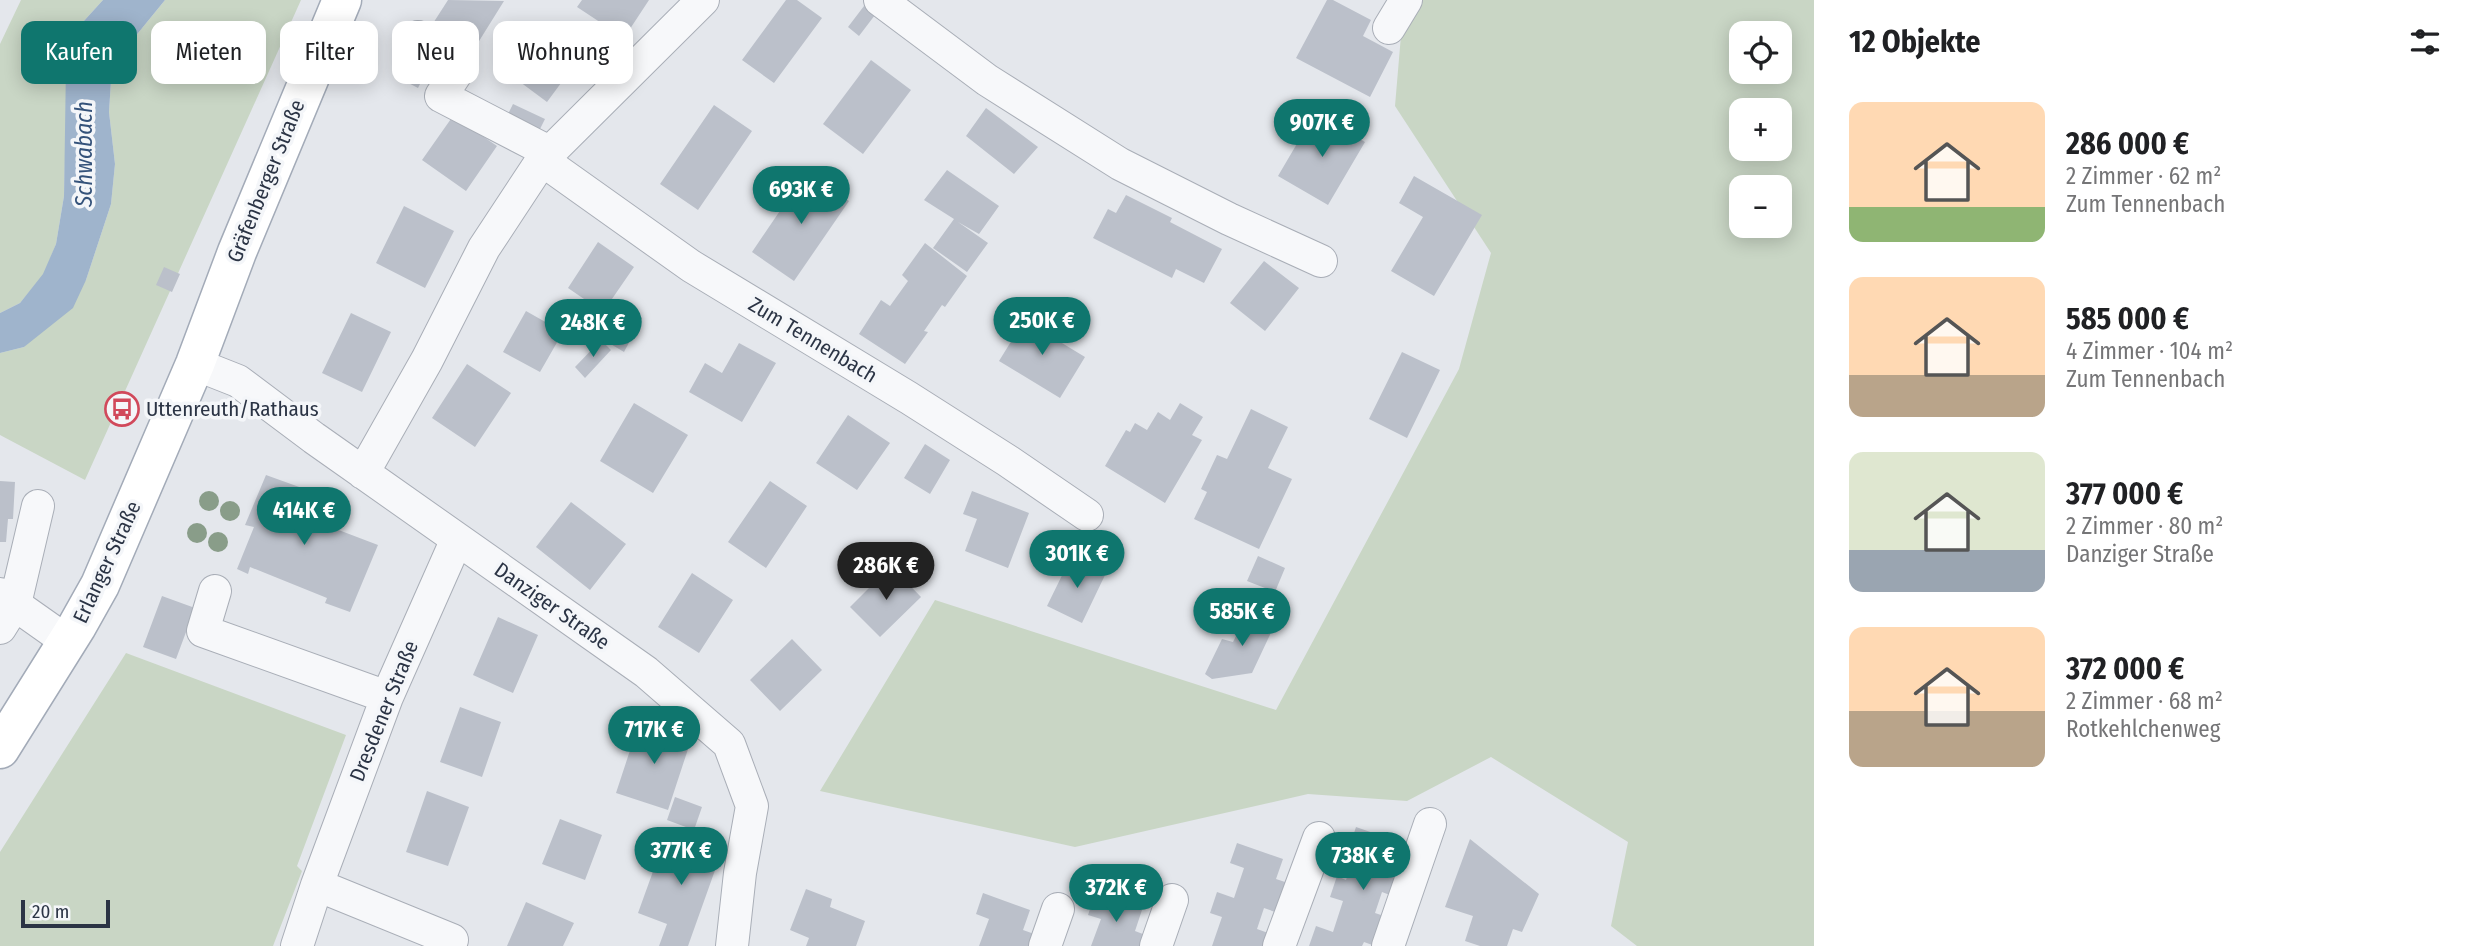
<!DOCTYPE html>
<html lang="de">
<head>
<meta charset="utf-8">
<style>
  body { margin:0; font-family:"Fira Sans Condensed",sans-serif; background:#f2f2f2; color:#202124; height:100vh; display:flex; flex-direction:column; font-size:26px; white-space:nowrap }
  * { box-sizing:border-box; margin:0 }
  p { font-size:23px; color:#757577 }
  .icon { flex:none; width:38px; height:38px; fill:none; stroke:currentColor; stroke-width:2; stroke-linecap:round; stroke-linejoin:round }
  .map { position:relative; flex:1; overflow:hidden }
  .side { display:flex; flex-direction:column; background:#fff; width:665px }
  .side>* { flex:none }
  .top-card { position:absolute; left:21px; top:21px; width:665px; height:63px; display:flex; gap:14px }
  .buttons { position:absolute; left:1729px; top:21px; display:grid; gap:14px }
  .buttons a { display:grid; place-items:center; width:63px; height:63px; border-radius:14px; background:#fff; box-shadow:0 4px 18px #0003; font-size:35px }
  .scale { position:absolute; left:21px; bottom:18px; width:89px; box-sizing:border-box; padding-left:7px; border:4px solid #2b3445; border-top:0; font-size:19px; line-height:24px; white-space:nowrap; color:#2b3445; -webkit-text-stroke:5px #f4f6f9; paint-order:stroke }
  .price { position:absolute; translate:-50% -60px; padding:0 16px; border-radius:24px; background:#0f766e; color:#fff; font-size:23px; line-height:46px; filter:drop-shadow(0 2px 4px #0008) }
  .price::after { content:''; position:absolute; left:50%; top:42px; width:21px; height:16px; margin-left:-10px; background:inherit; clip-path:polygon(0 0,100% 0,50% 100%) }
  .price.current { background:#222; color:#fff }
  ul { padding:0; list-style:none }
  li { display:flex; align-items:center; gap:21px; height:175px; padding:0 35px }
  li span { display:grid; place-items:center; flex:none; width:196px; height:140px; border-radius:14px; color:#555 }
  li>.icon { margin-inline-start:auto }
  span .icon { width:84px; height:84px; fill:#fffc; stroke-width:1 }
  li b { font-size:30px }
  h2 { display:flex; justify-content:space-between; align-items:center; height:84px; padding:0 35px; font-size:30px }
  .tag { padding:0 24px; border-radius:14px; background:#fff; box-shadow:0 4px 18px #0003; font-size:24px; line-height:63px }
  .tag.current { background:#0f766e; color:#fff }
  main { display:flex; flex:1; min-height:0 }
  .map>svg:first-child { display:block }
  .green { fill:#c9d6c5; fill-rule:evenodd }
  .water { fill:#9fb4cc }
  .building { fill:#bbc0ca }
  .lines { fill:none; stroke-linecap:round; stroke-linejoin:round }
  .minor-casing { stroke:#a9aeb7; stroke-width:34 }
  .major-casing { stroke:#a3abb8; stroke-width:41 }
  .minor { stroke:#f7f8fa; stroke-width:32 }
  .major { stroke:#fff; stroke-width:38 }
  .tree { fill:#899d89 }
  .labels { text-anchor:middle; stroke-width:7; stroke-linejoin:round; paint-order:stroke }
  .street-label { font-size:21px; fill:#2b3445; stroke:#f4f6f9 }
  .poi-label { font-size:21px; fill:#2b3445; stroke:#f4f6f9; text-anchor:start }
  .water-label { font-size:23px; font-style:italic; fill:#34527a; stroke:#f4f6f9 }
</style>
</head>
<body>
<main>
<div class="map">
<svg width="1814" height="946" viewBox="0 0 1814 946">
  <rect width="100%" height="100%" fill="#e4e7ec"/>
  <path class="green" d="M21,0H103L83,22L66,123L64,196L56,244L44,274L20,303L0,313V44Z
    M165,0H301L85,480L0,435V353L24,347L86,280L111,204L115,164L109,112L112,65Z
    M1404,0H1814V946H1637L1611,926L1628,842L1491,757L1407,801L1308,794L1075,847L820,791L935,600L1276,710L1459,369L1491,253L1395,106ZM1741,33H1780V72H1741ZM1741,110H1780V149H1741ZM1741,187H1780V226H1741Z
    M126,653L346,735L297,866L302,871L273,946H0V852Z"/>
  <path class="water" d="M103,0H165L112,65L109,112L115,164L111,204L86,280L73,308L24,347L0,353V313L20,303L43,274L56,244L64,196L66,65L83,22Z"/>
  <path class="building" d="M448,0L504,1L471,54L430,28Z
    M582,0H649L624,38L577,7Z
    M786,0H797L822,18L774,83L742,60Z
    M1327,0H1333L1371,20L1363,36L1393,52L1370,97L1296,58Z
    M864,6L875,15L859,36L848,27Z
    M583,32L607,48L599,59L575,43Z
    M550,33L581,56L547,102L516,79Z
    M410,43L434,56L418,88L393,75Z
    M871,60L911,90L863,154L823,124Z
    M513,104L545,119L536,137L504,122Z
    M714,105L752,131L698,210L660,184Z
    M986,108L1038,147L1014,174L966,136Z
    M1315,113L1365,142L1328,205L1278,176Z
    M453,116L497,146L466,191L422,160Z
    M947,170L999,206L979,234L958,222L988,243L967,272L933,248L954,219L924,200Z
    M807,171L849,201L794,281L752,252Z
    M1414,176L1482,215L1434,296L1391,271L1423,217L1399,203Z
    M1126,195L1172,218L1170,222L1222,249L1204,283L1176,269L1172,278L1093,238L1108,209L1116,213Z
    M404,206L454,231L425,288L376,263Z
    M598,242L634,267L603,312L568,288Z
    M925,243L967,276L945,307L942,305L924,331L928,332L905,364L859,334L881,300L890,306L908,281L902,275Z
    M1264,261L1299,288L1265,331L1230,303Z
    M164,267L180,274L172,292L156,285Z
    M628,310L642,318L624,352L609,343Z
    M526,311L563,332L540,372L503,352Z
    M351,313L391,332L362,392L322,373Z
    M1028,314L1061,334L1057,340L1085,357L1060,398L999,361Z
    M601,340L611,350L585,378L575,367Z
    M739,343L776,363L742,422L689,392L705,363L722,373Z
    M1402,352L1440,370L1407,438L1369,419Z
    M467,364L511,393L475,447L432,418Z
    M634,403L688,435L653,493L600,461Z
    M1180,403L1203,417L1192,435L1202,440L1165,503L1105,466L1126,430L1130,432L1135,423L1147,430L1158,412L1170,420Z
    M1251,409L1288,427L1268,468L1292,479L1259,549L1194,519L1207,492L1201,489L1217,455L1227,459Z
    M848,415L890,443L857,490L816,463Z
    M925,444L950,460L930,494L904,478Z
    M266,475L302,488L311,505L307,518L378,545L350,612L325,603L327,598L250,567L248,574L237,569L254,527L245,525Z
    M0,481L15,482L13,519H8L6,542H0Z
    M770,481L807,506L766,568L728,542Z
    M972,491L1029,513L1008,568L965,551L977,519L963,514Z
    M571,502L626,544L590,590L536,547Z
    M1258,556L1285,568L1275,592L1247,581Z
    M1071,557L1106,573L1082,623L1047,606Z
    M891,566L921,597L880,637L850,607Z
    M692,573L733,600L699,653L658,627Z
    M162,596L195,608L176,659L143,647Z
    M1250,608L1276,622L1252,673L1212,679L1205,674L1222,639L1233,642Z
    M498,617L538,635L513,693L473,675Z
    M792,639L822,670L780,711L750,680Z
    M460,707L501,722L482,777L440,762Z
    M639,723L691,740L668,810L616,793Z
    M427,791L469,807L448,866L406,852Z
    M675,797L702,807L694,830L667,820Z
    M560,819L602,835L585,880L542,864Z
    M1356,827L1402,843L1395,860L1406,864L1395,897L1382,892L1375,913L1387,917L1375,946L1364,942L1362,946H1309L1316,926L1333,932L1343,901L1330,897L1337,876L1346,880L1357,847L1350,845Z
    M691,833L724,845L688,946H659L667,924L638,913L664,841L685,848Z
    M1470,839L1539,894L1522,932L1513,929L1507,946H1480L1465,941L1473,916L1445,907Z
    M1237,843L1283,859L1276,879L1288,883L1278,913L1264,908L1257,929L1271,934L1266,946H1212L1222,917L1210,913L1217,892L1234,898L1244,868L1230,863Z
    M806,889L832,899L830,907L865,921L856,946H806L809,938L790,930Z
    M983,893L1030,910L1023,930L1037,935L1033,946H979L989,919L976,914Z
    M1095,894L1142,910L1135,931L1148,936L1145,946H1091L1101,919L1088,915Z
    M526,902L574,923L563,946H507Z"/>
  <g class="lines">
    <g class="minor-casing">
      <path id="minor" d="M880,0L987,80L1120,164L1229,219L1321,261
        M1389,28L1406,0
        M418,37L461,66L441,96L549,152
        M542,160L691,266L909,398L1008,461L1087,515
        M195,364L238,381L314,438L646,672L729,744L752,806L740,873L732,946
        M363,473L427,360L484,248L542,160L703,0
        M215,591L203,631L387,697
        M0,594L68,642
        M0,628L15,604L38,506
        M317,885L452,940
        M297,946L317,885L387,697L457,539
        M1045,946L1058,909
        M1156,946L1172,900
        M1279,946L1319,838
        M1388,946L1430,824"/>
    </g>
    <g class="major-casing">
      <path id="major" d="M0,749L77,626L100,585L195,364L237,252L342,0"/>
    </g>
    <use href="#minor" class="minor"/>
    <use href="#major" class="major"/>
  </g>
  <g class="tree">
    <circle cx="209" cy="501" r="10"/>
    <circle cx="230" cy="511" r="10"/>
    <circle cx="197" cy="533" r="10"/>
    <circle cx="218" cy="542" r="10"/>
  </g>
  <defs>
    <g id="bus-ring" transform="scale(1.75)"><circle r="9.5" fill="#f4f6f9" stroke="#d1495b" stroke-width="1.5"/><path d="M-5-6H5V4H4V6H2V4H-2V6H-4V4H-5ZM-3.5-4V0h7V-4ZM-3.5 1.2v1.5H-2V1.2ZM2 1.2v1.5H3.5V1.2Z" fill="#d1495b"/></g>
  </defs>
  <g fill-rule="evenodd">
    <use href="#bus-ring" x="122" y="409"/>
  </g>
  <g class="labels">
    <g class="street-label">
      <text transform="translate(266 181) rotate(-68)" y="7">Gräfenberger Straße</text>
      <text transform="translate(813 340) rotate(31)" y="7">Zum Tennenbach</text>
      <text transform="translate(107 562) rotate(-65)" y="7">Erlanger Straße</text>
      <text transform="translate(552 606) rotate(35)" y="7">Danziger Straße</text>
      <text transform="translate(384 711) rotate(-68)" y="7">Dresdener Straße</text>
    </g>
    <g class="poi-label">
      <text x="146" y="416">Uttenreuth/Rathaus</text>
    </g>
    <g class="water-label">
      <text transform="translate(84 154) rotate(-90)" y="8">Schwabach</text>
    </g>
  </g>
</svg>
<div class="buttons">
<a><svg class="icon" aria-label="locate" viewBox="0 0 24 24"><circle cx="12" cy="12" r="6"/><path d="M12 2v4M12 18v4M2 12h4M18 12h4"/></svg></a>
<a>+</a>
<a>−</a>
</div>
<div class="scale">20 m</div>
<b class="price" style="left:1322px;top:159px">907K €</b>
<b class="price" style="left:801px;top:226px">693K €</b>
<b class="price" style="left:1042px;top:357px">250K €</b>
<b class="price" style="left:593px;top:359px">248K €</b>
<b class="price" style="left:304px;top:547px">414K €</b>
<b class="price" style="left:1077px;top:590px">301K €</b>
<b class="price current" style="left:886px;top:602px">286K €</b>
<b class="price" style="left:1242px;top:648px">585K €</b>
<b class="price" style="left:654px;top:766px">717K €</b>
<b class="price" style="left:681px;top:887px">377K €</b>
<b class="price" style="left:1363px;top:892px">738K €</b>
<b class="price" style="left:1116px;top:924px">372K €</b>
<div class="top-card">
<a class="tag current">Kaufen</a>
<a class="tag">Mieten</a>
<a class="tag">Filter</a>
<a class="tag">Neu</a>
<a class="tag">Wohnung</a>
</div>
</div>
<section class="side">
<h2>12 Objekte<svg class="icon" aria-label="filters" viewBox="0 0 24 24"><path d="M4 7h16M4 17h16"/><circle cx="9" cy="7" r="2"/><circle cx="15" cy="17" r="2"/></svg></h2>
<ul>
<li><span style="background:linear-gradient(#ffd9b3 75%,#8fb573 0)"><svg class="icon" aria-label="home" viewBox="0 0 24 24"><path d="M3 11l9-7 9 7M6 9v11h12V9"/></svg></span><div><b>286 000 €</b><p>2 Zimmer · 62 m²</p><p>Zum Tennenbach</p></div></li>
<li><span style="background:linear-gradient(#ffd9b3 70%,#b9a48a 0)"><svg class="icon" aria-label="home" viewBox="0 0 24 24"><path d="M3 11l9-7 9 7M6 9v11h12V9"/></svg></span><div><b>585 000 €</b><p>4 Zimmer · 104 m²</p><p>Zum Tennenbach</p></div></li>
<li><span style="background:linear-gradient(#dfe7d0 70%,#9aa5b1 0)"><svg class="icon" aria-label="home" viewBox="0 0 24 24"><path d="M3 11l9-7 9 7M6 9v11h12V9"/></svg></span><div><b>377 000 €</b><p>2 Zimmer · 80 m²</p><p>Danziger Straße</p></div></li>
<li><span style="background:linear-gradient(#ffd9b3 60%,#b9a48a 0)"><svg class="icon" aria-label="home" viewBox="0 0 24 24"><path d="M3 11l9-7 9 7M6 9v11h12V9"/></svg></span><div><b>372 000 €</b><p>2 Zimmer · 68 m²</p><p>Rotkehlchenweg</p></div></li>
</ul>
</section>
</main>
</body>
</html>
